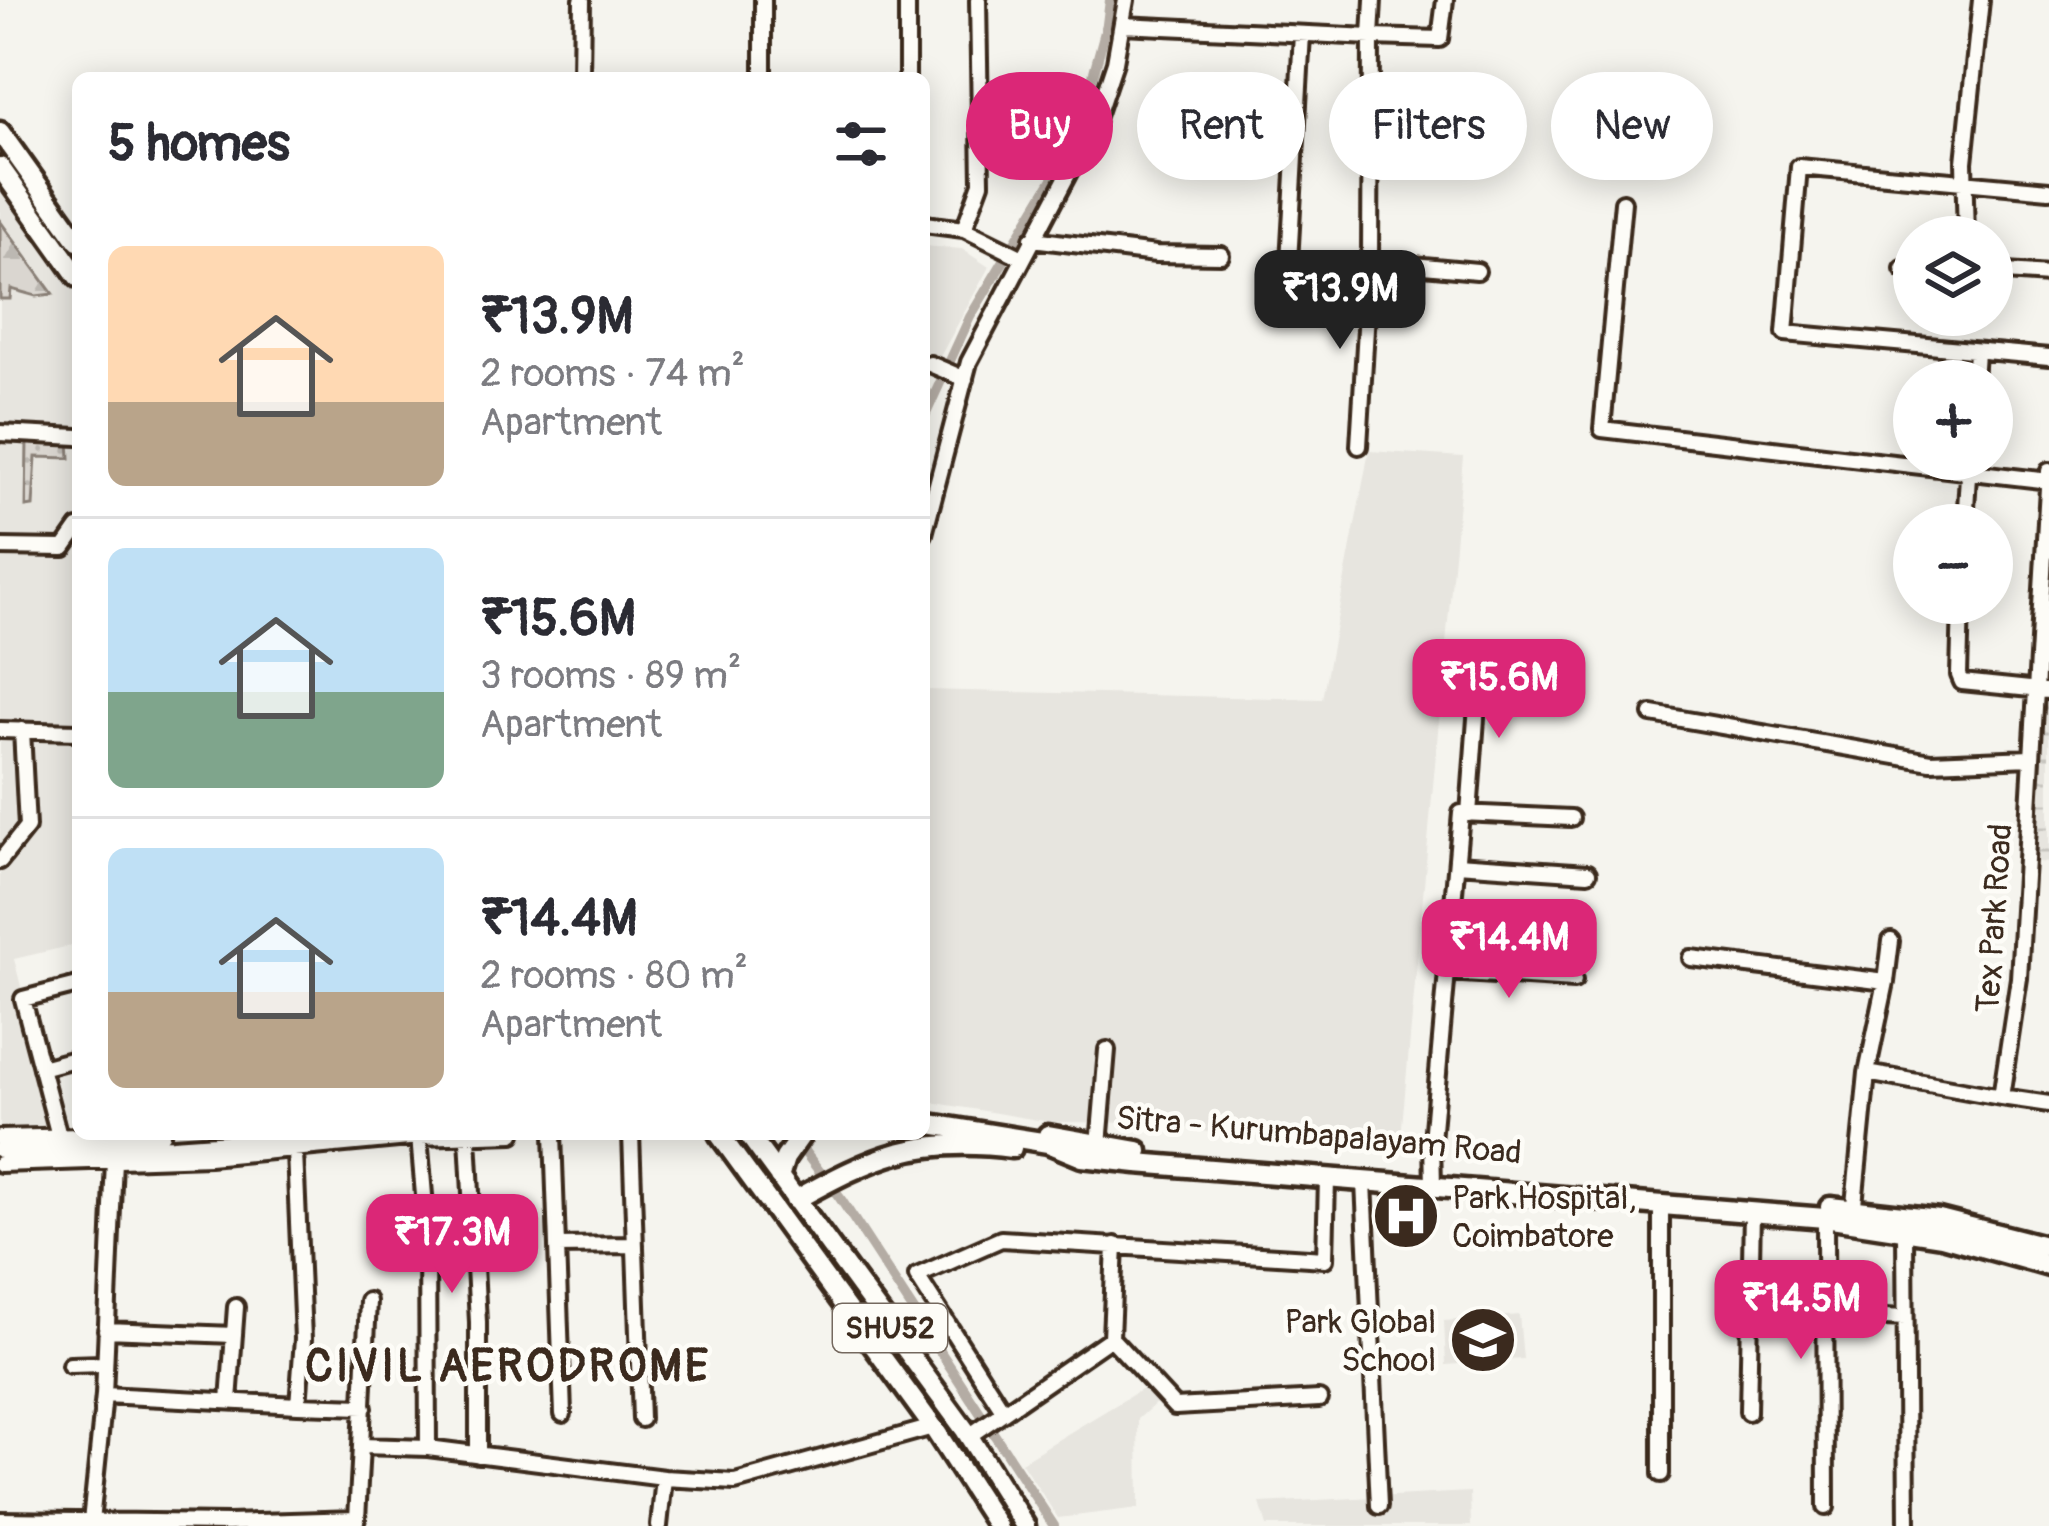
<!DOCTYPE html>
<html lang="en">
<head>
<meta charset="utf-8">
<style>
  body { margin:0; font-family:Pangolin,sans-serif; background:#f7f7f7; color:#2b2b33; height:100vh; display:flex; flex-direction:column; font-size:45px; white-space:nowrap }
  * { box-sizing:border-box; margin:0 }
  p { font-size:39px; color:#7c7c81 }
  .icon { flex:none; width:66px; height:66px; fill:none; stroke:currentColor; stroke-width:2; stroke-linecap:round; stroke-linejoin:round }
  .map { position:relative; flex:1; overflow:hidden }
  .panel { position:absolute; left:72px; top:72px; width:858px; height:1068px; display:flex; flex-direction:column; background:#fff; border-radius:18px; box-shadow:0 6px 30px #0003 }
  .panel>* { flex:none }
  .banner { position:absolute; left:966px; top:72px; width:903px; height:108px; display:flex; gap:24px }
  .fabs { position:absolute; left:1893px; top:216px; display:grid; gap:24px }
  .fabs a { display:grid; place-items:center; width:120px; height:120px; border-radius:50%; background:#fff; box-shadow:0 6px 30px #0003; font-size:60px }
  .price { position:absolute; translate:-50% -102px; padding:0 27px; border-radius:24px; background:#db2777; color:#fff; font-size:39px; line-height:78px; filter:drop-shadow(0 3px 6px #0008) }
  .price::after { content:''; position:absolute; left:50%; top:72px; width:36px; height:27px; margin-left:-18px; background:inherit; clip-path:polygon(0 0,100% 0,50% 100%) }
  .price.selected { background:#222; color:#fff }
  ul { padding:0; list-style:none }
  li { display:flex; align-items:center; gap:36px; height:300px; padding:0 36px }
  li+li { border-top:3px solid #e1e1e2 }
  li span { display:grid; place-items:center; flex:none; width:336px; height:240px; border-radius:18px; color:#555 }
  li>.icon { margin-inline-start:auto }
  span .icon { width:144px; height:144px; fill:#fffc; stroke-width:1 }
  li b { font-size:51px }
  h2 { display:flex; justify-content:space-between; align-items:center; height:144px; padding:0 36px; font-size:51px }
  .tag { padding:0 42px; border-radius:54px; background:#fff; box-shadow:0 6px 30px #0003; font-size:42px; line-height:108px }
  .tag.selected { background:#db2777; color:#fff }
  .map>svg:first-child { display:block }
  .built { fill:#e7e5df }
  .industrial { fill:url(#industrial-grid) }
  .grass { fill:url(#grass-dots); stroke:#8a8077; stroke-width:3 }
  .forest { fill:url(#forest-firs); stroke:#8a8077; stroke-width:3 }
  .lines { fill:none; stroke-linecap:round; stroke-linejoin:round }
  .canal { stroke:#b4aca4; stroke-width:10 }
  .minor-casing { stroke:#3b2a1e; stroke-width:22 }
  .major-casing { stroke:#3b2a1e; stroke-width:27 }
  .minor { stroke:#fdfcf7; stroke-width:14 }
  .major { stroke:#fdfcf7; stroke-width:18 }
  .labels { text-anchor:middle; stroke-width:9; stroke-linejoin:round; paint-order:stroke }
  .shield { fill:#fdfcf7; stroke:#75695f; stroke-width:3 }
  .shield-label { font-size:30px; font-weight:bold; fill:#3b2a1e }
  .street-label { font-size:33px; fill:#3b2a1e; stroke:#fdfcf7 }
  .poi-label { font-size:33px; fill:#3b2a1e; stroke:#fdfcf7; text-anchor:start }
  .district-label { font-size:45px; font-weight:bold; letter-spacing:3px; fill:#3b2a1e; stroke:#fdfcf7 }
</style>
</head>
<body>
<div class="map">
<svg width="2049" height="1526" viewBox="0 0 2049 1526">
  <defs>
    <pattern id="industrial-grid" width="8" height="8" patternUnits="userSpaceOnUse" patternTransform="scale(3)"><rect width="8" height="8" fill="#e7e5df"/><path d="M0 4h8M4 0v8" fill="none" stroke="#c7c5bf"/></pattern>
    <pattern id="grass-dots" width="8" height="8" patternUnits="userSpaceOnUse" patternTransform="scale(3)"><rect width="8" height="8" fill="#dad6d0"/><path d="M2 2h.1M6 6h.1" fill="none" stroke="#bcb8b2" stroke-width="1.8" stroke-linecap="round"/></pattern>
    <pattern id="forest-firs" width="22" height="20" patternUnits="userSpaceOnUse" patternTransform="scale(3)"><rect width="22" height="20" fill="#dad6d0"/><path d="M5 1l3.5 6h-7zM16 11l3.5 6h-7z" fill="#bcb8b2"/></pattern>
  </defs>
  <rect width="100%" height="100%" fill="#f5f4ee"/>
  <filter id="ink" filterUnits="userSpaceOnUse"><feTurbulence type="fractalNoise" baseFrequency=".00833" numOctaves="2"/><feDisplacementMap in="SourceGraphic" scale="24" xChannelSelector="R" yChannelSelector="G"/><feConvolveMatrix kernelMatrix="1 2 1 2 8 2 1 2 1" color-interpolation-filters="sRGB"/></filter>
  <g filter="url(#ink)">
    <path class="built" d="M0,185L78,288V944L14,959L57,1129L0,1131Z
      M924,246L962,249L989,267L924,386Z
      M1369,451L1463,457L1400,1148H1303L1155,1123L1050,1122L924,1101V690L1322,699Z
      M1519,1315L1523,1359L1446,1365L1444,1321Z
      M1147,1386L1157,1402L1138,1419L1139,1508L1058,1518L1021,1462Z
      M1470,1492L1471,1526H1267L1260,1503Z"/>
    <path class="industrial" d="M2035,690L2049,692V863L2026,861Z"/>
    <path class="grass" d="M27,440L69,441L70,458L36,457L33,506L26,507Z"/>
    <path class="forest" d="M0,221L53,294L36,296L11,289L10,299H0Z"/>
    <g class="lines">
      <path class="canal" d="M924,418L970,317L1075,142L1107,24L1110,0
        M797,1142L840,1198L1054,1526"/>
      <g class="minor-casing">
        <path id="minor" d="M907,0V78
          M1373,0L1371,37L1440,39L1445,0
          M1122,25L1371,37L1370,261L1477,271
          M581,78L582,0
          M763,78V0
          M2049,190L1799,167L1785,333L2049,357
          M1623,202L1602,429L2049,481
          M924,224L964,229L1023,258
          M964,229L981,183L978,0
          M1966,237L1964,162L1981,0
          M1032,239L1156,254L1221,255
          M1289,262L1302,34
          M1903,269H1914
          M1992,271L2049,275
          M930,364L965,379
          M1974,381L1976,352
          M0,433L78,437
          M1359,446L1370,261
          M1965,525L1969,459
          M924,534L969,362L1094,125L1115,62L1126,0
          M0,547L64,548L78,528
          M1961,603L1959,675L1962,682L2049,691
          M1652,714L1931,762L2031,758
          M0,730L78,732
          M1469,814L1480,664
          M0,861L27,827L22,730
          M1457,864L1588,873
          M1452,916L1584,925
          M1691,958L1886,982L1867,1073
          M1447,972L1574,980
          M1886,982L1891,941
          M41,1068L78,1058
          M2001,1097L2049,1104
          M553,1134L563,1414
          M631,1134L641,1419
          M59,1136L23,999L78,985
          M468,1137L478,1322V1455
          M0,1138L162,1134
          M1099,1145L1107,1050
          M0,1150L173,1146L342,1134
          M0,1164L209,1157L419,1137L513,1134
          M1364,1182L1379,1506
          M1433,1187L1432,1141L1461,813L1571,818
          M1661,1205V1474
          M1853,1215L1867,1073L2001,1097L2019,978L2049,471
          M1825,1218L1826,1507
          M1905,1231L1907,1526
          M1115,1245L1111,1338L1175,1407L1319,1399
          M557,1246L635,1245
          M1825,1314L1905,1318
          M106,1330L234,1335
          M70,1365L103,1364
          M104,1395L114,1160
          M229,1401L236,1307
          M298,1405L364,1407
          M1004,1412L917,1276L1001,1239L1325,1259L1327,1179
          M1748,1412L1752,1212
          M969,1436L1111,1338
          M361,1446L368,1301
          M428,1448L664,1478
          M0,1520L228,1523L357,1519L361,1446L428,1448L427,1230L419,1137
          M91,1522L104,1395L298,1405L303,1339L295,1152
          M659,1526L664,1478L735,1482L933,1427"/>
      </g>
      <g class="major-casing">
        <path id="major" d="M0,132L78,241
          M0,167L78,277
          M924,1123L1048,1143L1082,1157L1137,1163L1825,1218L1942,1236L2049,1266
          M719,1134L933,1427L997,1526
          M748,1134L965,1430L1025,1526
          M1048,1135L1138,1151
          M779,1177L785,1158L802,1134
          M795,1200C875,1156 918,1136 1012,1148
          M1830,1207L1939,1219L2049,1247"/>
      </g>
      <use href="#minor" class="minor"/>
      <use href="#major" class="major"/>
    </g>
  </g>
  <defs>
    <g id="hospital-disc" transform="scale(3.45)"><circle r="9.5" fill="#3b2a1e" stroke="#fdfcf7"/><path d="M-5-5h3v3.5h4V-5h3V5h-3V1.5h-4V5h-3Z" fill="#fff"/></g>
    <g id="school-disc" transform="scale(3.45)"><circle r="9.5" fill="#3b2a1e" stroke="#fdfcf7"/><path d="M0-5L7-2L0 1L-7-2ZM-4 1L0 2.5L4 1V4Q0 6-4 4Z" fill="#fff"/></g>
  </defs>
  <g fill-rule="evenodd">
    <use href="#hospital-disc" x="1406" y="1216"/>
    <use href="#school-disc" x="1483" y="1340"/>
  </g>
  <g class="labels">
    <rect class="shield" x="833" y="1304" width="114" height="48" rx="9"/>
    <g class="shield-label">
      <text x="890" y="1338">SHU52</text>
    </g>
    <g class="street-label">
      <text transform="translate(1993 918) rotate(-86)" y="12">Tex Park Road</text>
      <text transform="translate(1319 1134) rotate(5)" y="12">Sitra - Kurumbapalayam Road</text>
    </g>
    <g class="poi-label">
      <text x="1452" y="1209">Park Hospital,<tspan x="1452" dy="38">Coimbatore</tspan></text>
      <text x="1436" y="1333" text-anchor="end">Park Global<tspan x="1436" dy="38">School</tspan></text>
    </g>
    <g class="district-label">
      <text x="508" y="1381">CIVIL AERODROME</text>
    </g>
  </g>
</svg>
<div class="fabs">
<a><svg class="icon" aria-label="layers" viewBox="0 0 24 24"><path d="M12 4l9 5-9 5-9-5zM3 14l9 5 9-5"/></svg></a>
<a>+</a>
<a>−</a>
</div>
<b class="price selected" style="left:1340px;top:352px">₹13.9M</b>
<b class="price" style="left:1499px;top:741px">₹15.6M</b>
<b class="price" style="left:1509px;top:1001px">₹14.4M</b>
<b class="price" style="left:452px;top:1296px">₹17.3M</b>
<b class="price" style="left:1801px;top:1362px">₹14.5M</b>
<div class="banner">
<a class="tag selected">Buy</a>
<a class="tag">Rent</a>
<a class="tag">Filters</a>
<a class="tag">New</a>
</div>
<section class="panel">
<h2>5 homes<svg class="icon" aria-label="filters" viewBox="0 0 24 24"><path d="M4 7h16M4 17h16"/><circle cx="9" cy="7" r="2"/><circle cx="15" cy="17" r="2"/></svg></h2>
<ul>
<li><span style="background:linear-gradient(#ffd9b3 65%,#b9a48a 0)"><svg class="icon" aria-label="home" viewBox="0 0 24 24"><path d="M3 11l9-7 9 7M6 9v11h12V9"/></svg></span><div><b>₹13.9M</b><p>2 rooms · 74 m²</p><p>Apartment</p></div></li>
<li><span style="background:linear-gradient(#bfe0f5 60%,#7fa58c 0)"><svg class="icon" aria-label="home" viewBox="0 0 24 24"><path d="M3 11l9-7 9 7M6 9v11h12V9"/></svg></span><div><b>₹15.6M</b><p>3 rooms · 89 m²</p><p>Apartment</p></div></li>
<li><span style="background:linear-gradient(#bfe0f5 60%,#b9a48a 0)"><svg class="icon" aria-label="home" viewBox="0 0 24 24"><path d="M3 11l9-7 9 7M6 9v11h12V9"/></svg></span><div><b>₹14.4M</b><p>2 rooms · 80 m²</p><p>Apartment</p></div></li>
</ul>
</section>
</div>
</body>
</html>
